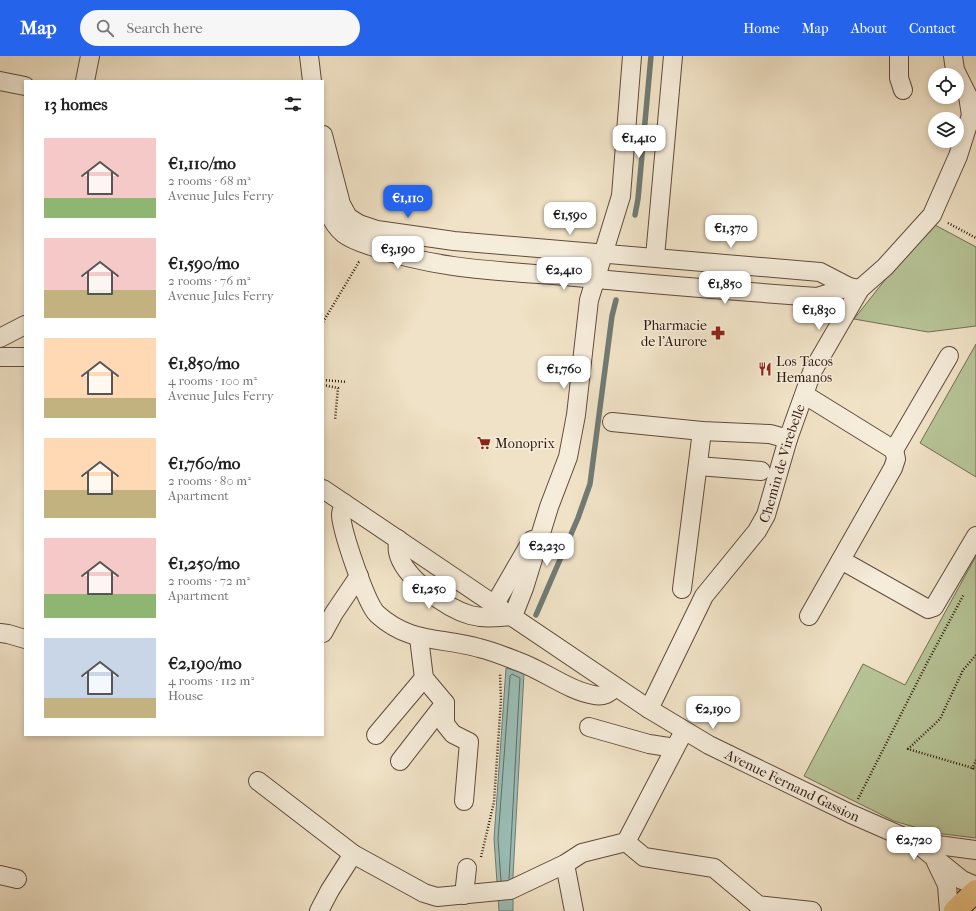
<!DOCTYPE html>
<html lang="en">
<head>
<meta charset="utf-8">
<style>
  body { margin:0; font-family:"IM FELL French Canon",serif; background:#f6f6f6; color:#222; height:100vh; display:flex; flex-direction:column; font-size:15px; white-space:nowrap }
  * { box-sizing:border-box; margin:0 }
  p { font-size:13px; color:#767676 }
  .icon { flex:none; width:22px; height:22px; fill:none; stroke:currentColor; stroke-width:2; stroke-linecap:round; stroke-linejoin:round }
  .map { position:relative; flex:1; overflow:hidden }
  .drawer { position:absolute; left:24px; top:24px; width:300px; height:656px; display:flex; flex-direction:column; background:#fff; border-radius:0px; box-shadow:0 2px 6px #0003 }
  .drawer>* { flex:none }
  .controls { position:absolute; left:928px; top:12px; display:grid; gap:8px }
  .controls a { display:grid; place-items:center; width:36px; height:36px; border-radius:50%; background:#fff; box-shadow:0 2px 6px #0003; font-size:20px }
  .price { position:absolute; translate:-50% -34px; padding:0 9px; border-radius:8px; background:#fff; color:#222; font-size:13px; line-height:26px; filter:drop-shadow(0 1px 2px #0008) }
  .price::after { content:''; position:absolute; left:50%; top:24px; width:12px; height:9px; margin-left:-6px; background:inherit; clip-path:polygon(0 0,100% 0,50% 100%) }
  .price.active { background:#2563eb; color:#fff }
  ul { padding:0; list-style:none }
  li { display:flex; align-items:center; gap:12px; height:100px; padding:0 20px }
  li span { display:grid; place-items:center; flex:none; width:112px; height:80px; border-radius:0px; color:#555 }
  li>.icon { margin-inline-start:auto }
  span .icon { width:48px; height:48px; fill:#fffc; stroke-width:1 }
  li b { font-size:17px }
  h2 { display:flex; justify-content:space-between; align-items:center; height:48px; padding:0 20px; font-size:17px }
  header { display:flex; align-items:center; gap:24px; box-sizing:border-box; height:56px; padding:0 20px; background:#2563eb; color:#fff }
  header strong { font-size:19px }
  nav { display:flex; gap:22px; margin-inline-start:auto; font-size:14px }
  .search { width:280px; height:36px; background:#f6f6f6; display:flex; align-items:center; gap:10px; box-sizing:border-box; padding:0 14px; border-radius:22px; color:#767676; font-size:15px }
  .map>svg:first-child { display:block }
  .green { fill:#b7c497; stroke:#746e54 }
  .water { fill:#9abdb6; stroke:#707b74 }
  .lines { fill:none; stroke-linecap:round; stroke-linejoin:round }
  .shore { stroke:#656b63; stroke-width:1 }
  .stream { stroke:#707b74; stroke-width:5.5 }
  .minor-casing { stroke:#604b3e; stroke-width:20 }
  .major-casing { stroke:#301910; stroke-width:24 }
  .path { stroke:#301910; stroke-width:2.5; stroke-dasharray:1 2; stroke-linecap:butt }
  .minor { stroke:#f5ecda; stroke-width:18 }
  .major { stroke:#e8c183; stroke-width:22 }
  .labels { text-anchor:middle; stroke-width:3; stroke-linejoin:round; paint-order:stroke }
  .poi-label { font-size:14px; fill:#301910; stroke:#f5ecda; text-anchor:start }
  .street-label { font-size:14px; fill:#301910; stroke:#f5ecda }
</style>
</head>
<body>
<header>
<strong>Map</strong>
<div class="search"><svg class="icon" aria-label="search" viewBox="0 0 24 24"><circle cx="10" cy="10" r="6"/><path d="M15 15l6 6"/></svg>Search here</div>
<nav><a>Home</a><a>Map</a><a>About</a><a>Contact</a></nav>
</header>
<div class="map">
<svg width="976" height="855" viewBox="0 0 976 855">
  <rect width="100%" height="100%" fill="#f0e2c6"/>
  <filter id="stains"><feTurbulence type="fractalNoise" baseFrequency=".005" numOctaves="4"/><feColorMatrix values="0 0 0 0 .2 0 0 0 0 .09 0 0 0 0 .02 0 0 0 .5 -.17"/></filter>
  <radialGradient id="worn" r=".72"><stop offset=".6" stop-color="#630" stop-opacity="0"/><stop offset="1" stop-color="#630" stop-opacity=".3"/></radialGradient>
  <path class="green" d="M935,169L976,191V270L928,276L854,263L889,219Z
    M976,288V421L920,387Z
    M976,500V782L935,777L894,765L804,720L863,608L905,629Z"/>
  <path class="water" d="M506,612L524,617L513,820V855H499L494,783Z"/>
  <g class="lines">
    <path class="shore" d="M501,825L498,783L510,620L512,618L520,622L509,823"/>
    <path class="stream" d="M635,159L638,143L651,0
      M536,559L578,462L590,428L612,260L616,244"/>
    <g class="minor-casing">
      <g id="minor">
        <path d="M309,0L312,25"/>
        <path d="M899,0V22L903,34"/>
        <path d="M0,25L25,30"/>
        <path d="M85,25L90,0"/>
        <path d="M323,79L341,148L348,161L359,168L377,174L454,185L820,216L849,231L860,233"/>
        <path d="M323,126C326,146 327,164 344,178C352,184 362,187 371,190C432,213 500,215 564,220C649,228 733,235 817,241L849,231"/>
        <path d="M655,201L673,0"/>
        <path d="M0,282L25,269"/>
        <path d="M0,301H25"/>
        <path d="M805,339L894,394L896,403L893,412L809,560"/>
        <path d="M612,366L702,375L770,378L788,383"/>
        <path d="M894,394L949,300"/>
        <path d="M698,410L761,415"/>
        <path id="s1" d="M323,433L649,653L709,689L851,758L915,786L976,794"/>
        <path d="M344,447C343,451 341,455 341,459C342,476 366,547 377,558C410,588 441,581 479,592C492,595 504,600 517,605C543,614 567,634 594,639C604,641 609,637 616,631"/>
        <path d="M398,483C398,487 397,492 398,496C403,521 446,552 470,559C484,563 498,561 513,560"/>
        <path d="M841,504L928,553L934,551L976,480"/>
        <path d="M682,533L702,375"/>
        <path d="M495,548L532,484"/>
        <path d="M513,560L524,532L549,451L568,401L576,359L589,244L621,140L632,0"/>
        <path d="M0,577L8,578L25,583"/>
        <path d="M323,577L334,557L359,520"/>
        <path d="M419,582L424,622L445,647V668L453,678L469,686L464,745"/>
        <path id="s2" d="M649,653L704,540L757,475L766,459L788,383L812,316L860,233L885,211L932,159L958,100L971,59L968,40L955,14L953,0"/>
        <path d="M589,671L649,688L675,692"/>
        <path d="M376,679L424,622"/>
        <path d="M400,705L445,647"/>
        <path d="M258,725L353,798L424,837L437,841L510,834L565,808L582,797L626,786L684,675"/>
        <path d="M626,786L644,801L714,812L758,849L812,855"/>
        <path d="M915,786L962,824L976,830"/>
        <path d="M936,806L947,829L949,855"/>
        <path d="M565,808L574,855"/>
        <path d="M0,819L17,823"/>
        <path d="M464,839L467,812"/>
        <path d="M319,855L330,834L353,798"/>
      </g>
    </g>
    <g class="major-casing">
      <path id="major" d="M955,855L976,835"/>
    </g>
    <path class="path" d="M948,167L976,182
      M323,266L359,206H361
      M323,324L347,326
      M323,329L338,332L335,364
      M976,599L963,614L940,663L908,693L976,713
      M972,713L976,704
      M858,743L927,607L964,538
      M481,801L494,746L501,644L500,618"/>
    <use href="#minor" class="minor"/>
    <use href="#major" class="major"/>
  </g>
  <defs>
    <g id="pharmacy-bare" transform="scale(1.08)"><path d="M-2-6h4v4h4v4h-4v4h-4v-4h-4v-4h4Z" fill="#8f2418" stroke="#f5ecda" stroke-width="2.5" paint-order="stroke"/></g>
    <g id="restaurant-bare" transform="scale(1.08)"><path d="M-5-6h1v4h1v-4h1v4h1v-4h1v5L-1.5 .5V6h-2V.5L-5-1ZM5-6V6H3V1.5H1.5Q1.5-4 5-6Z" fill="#8f2418" stroke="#f5ecda" stroke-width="2.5" paint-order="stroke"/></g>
    <g id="supermarket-bare" transform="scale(1.08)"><path d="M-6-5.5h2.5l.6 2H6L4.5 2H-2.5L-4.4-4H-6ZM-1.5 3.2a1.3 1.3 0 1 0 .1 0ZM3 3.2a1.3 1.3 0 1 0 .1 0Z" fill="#8f2418" stroke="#f5ecda" stroke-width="2.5" paint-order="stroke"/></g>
  </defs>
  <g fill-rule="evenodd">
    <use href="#pharmacy-bare" x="718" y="277"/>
    <use href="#restaurant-bare" x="765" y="313"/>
    <use href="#supermarket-bare" x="484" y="387"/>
  </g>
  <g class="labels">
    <g class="poi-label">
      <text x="707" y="274" text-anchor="end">Pharmacie<tspan x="707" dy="16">de l'Aurore</tspan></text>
      <text x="776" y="310">Los Tacos<tspan x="776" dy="16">Hemanos</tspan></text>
      <text x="495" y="392">Monoprix</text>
    </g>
    <g class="street-label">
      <text dy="5" stroke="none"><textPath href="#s2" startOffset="282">Chemin de Virebelle</textPath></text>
      <text dy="5" stroke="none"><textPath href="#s1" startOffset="556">Avenue Fernand Gassion</textPath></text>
    </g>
  </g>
  <rect width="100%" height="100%" filter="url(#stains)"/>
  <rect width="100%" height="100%" fill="url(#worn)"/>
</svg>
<div class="controls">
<a><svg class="icon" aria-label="locate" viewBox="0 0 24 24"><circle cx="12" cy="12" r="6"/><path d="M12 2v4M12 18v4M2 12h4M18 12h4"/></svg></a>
<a><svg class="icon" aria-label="layers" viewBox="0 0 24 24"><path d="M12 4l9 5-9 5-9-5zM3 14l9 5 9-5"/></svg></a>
</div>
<b class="price" style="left:639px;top:103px">€1,410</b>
<b class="price active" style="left:408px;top:163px">€1,110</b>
<b class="price" style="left:570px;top:180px">€1,590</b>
<b class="price" style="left:731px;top:193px">€1,370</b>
<b class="price" style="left:398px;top:214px">€3,190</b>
<b class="price" style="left:564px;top:235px">€2,410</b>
<b class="price" style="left:725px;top:249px">€1,850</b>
<b class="price" style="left:819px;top:275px">€1,830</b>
<b class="price" style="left:564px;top:334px">€1,760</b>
<b class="price" style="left:547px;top:511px">€2,230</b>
<b class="price" style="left:429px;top:554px">€1,250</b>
<b class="price" style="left:713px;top:674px">€2,190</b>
<b class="price" style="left:914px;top:805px">€2,720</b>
<section class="drawer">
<h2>13 homes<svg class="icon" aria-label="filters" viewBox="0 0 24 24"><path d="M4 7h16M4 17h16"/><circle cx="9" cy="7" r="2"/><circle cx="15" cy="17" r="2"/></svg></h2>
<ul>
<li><span style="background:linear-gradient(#f6c9c9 75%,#8fb573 0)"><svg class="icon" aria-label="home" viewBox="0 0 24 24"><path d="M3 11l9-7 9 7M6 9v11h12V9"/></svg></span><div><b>€1,110/mo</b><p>2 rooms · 68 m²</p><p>Avenue Jules Ferry</p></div></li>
<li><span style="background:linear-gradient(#f6c9c9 65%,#c2b280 0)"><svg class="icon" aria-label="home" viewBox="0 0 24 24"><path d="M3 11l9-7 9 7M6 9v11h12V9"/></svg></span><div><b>€1,590/mo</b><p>2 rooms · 76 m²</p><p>Avenue Jules Ferry</p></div></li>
<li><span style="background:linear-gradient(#ffd9b3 75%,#c2b280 0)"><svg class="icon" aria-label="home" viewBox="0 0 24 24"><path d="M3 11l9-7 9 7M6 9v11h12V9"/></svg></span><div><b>€1,850/mo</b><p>4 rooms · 100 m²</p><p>Avenue Jules Ferry</p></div></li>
<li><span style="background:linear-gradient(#ffd9b3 65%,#c2b280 0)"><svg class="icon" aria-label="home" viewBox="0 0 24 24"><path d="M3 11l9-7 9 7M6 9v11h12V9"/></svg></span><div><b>€1,760/mo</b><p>2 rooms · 80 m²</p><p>Apartment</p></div></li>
<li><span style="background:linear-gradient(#f6c9c9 70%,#8fb573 0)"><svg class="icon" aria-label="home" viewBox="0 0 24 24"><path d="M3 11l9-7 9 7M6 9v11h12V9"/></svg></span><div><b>€1,250/mo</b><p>2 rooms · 72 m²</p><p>Apartment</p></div></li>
<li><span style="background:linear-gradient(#c9d6e8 75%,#c2b280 0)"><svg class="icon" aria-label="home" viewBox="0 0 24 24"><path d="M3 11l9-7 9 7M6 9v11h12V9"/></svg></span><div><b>€2,190/mo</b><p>4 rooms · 112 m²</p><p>House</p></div></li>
</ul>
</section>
</div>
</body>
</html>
